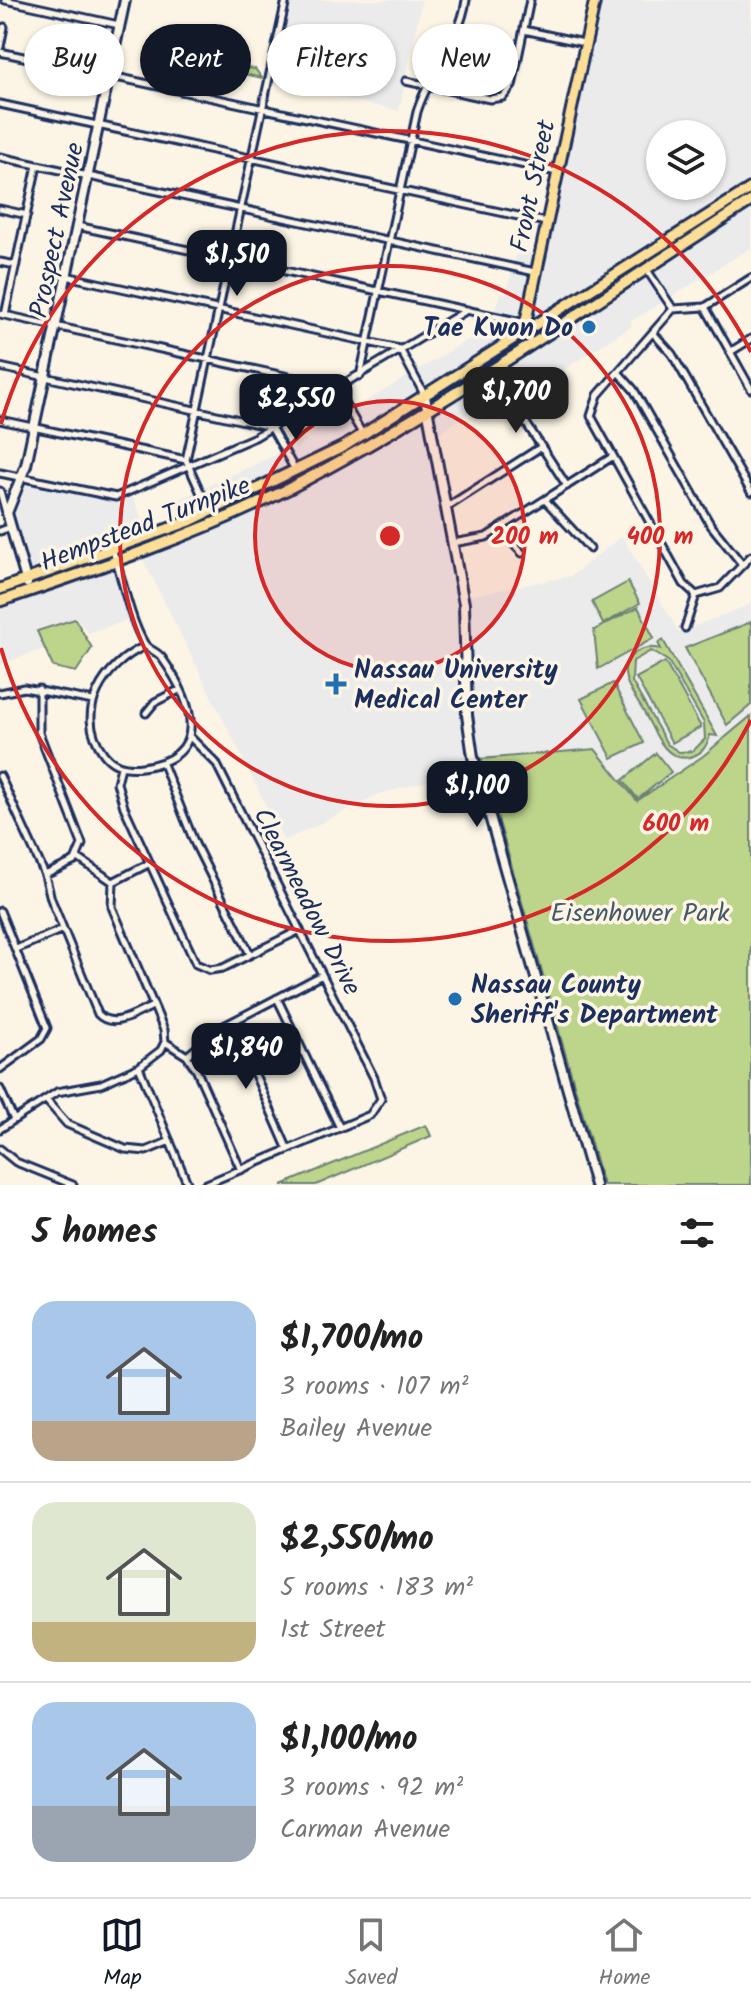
<!DOCTYPE html>
<html lang="en">
<head>
<meta charset="utf-8">
<style>
  body { margin:0; font-family:Kalam,sans-serif; background:#f2f2f2; color:#222; height:100vh; display:flex; flex-direction:column; font-size:30px; white-space:nowrap }
  * { box-sizing:border-box; margin:0 }
  p { font-size:26px; color:#767676 }
  .icon { flex:none; width:44px; height:44px; fill:none; stroke:currentColor; stroke-width:2; stroke-linecap:round; stroke-linejoin:round }
  .map { position:relative; height:1185px; overflow:hidden }
  .drawer { display:flex; flex-direction:column; background:#fff; flex:1 }
  .drawer>* { flex:none }
  .hud { position:absolute; left:24px; top:24px; width:704px; height:72px; display:flex; gap:16px }
  .tools { position:absolute; left:646px; top:120px; display:grid; gap:16px }
  .tools a { display:grid; place-items:center; width:80px; height:80px; border-radius:50%; background:#fff; box-shadow:0 2px 6px #0004; font-size:40px }
  .price { position:absolute; translate:-50% -68px; padding:0 18px; border-radius:16px; background:#111827; color:#fff; font-size:26px; line-height:52px; filter:drop-shadow(0 2px 4px #0008) }
  .price::after { content:''; position:absolute; left:50%; top:48px; width:24px; height:18px; margin-left:-12px; background:inherit; clip-path:polygon(0 0,100% 0,50% 100%) }
  .price.on { background:#222; color:#fff }
  ul { padding:0; list-style:none }
  li { display:flex; align-items:center; gap:24px; height:200px; padding:0 32px }
  li+li { border-top:2px solid #e0e0e0 }
  li span { display:grid; place-items:center; flex:none; width:224px; height:160px; border-radius:24px; color:#555 }
  li>.icon { margin-inline-start:auto }
  span .icon { width:96px; height:96px; fill:#fffc; stroke-width:1 }
  li b { font-size:34px }
  h2 { display:flex; justify-content:space-between; align-items:center; height:96px; padding:0 32px; font-size:34px }
  .tag { padding:0 28px; border-radius:36px; background:#fff; box-shadow:0 2px 6px #0004; font-size:28px; line-height:72px }
  .tag.on { background:#111827; color:#fff }
  .menu { display:flex; justify-content:space-around; align-items:center; height:112px; border-top:2px solid #e0e0e0; background:#fff; font-size:22px; color:#767676 }
  .menu a { display:grid; justify-items:center; gap:4px }
  .menu .on { color:#111827 }
  .map>svg:first-child { display:block }
  .built { fill:#ecebeb; fill-rule:evenodd }
  .green { fill:#bdd48b; stroke:#6c8274; stroke-width:2; fill-rule:evenodd }
  .lines { fill:none; stroke-linecap:round; stroke-linejoin:round }
  .street-casing { stroke:#1b2f5e; stroke-width:11 }
  .secondary-casing { stroke:#1b2f5e; stroke-width:14 }
  .primary-casing { stroke:#1b2f5e; stroke-width:15 }
  .street { stroke:#fcf5e5; stroke-width:5 }
  .secondary { stroke:#fcf5e5; stroke-width:8 }
  .primary { stroke:#fcde96; stroke-width:9 }
  .ring { fill:none; stroke:#d62828; stroke-width:4 }
  .poi-dot { fill:#1f6fb2; stroke:#fcf5e5; stroke-width:3 }
  .labels { text-anchor:middle; stroke-width:7; stroke-linejoin:round; paint-order:stroke }
  .street-label { font-size:26px; fill:#1b2f5e; stroke:#fcf5e5 }
  .poi-label { font-size:26px; font-weight:bold; fill:#1b2f5e; stroke:#fcf5e5; text-anchor:start }
  .park-label { font-size:26px; fill:#445869; stroke:#fcf5e5 }
  .centre { fill:#d62828; stroke:#fcf5e5; stroke-width:4 }
  .ring-label { font-size:24px; text-anchor:middle; font-weight:bold; fill:#d62828; stroke:#fcf5e5; stroke-width:7; stroke-linejoin:round; paint-order:stroke }
</style>
</head>
<body>
<div class="map">
<svg width="751" height="1185" viewBox="0 0 751 1185">
  <rect width="100%" height="100%" fill="#fcf5e5"/>
  <filter id="ink" filterUnits="userSpaceOnUse"><feTurbulence type="fractalNoise" baseFrequency=".0125" numOctaves="2"/><feDisplacementMap in="SourceGraphic" scale="16" xChannelSelector="R" yChannelSelector="G"/><feConvolveMatrix kernelMatrix="1 2 1 2 8 2 1 2 1" color-interpolation-filters="sRGB"/></filter>
  <g filter="url(#ink)">
    <path class="built" d="M290,0H422L399,111L272,83Z
      M595,0H751V188L523,334ZM660,134H712V186H660Z
      M751,203V248L630,322L632,326L564,369L571,380L538,401L510,357Z
      M517,250L536,254L520,331L364,431L296,467L173,523L166,505L286,450L479,333L466,312L493,317L500,293L506,294Z
      M490,370L502,388L437,435L431,409Z
      M424,414L452,547L474,769L380,794L284,841L141,555Z
      M27,484L116,500L132,495L148,534L31,574L13,516Z
      M622,536L679,632L751,604V716L703,756L637,801L595,749L481,759L471,715L469,596L571,576Z
      M116,561L136,618L88,633L77,618L41,629L49,647L0,665V601Z"/>
    <path class="green" d="M198,42L227,51L225,65L255,69L262,78L199,64L192,57L191,46Z
      M628,582L640,603L603,624L592,602Z
      M638,607L654,638L598,669L594,630Z
      M75,619L92,648L76,672L53,667L37,631Z
      M751,622V705L727,725L685,648Z
      M663,640L717,736L710,735C707,746 702,754 690,757C665,763 654,730 644,712C638,702 629,690 626,679C620,656 642,644 661,649L658,643ZM651,651L668,661L704,723L705,739L693,751L679,752L667,744L632,682L633,661Z
      M665,662L701,727L672,743L636,678Z
      M613,683L644,743L612,758L581,699Z
      M751,716V1185H603L481,759L595,749L637,801L703,756Z
      M656,753L671,772L638,799L623,780Z
      M426,1125L431,1136L316,1185H282Z"/>
    <g class="lines">
      <g class="street-casing">
        <path id="street" d="M5,0L119,25
          M524,30L584,43
          M0,47L4,27
          M0,52L557,172
          M406,81L490,99L503,97L512,86L530,0
          M0,104L546,222
          M0,157L535,272
          M0,209L27,215
          M77,226L526,323
          M0,262L16,265
          M647,270L673,309
          M66,276L400,349L425,396
          M705,307L751,389
          M673,309L598,395L591,416L684,584L696,595
          M673,309L705,307L751,278
          M0,314L335,387L363,435
          M5,315L37,165
          M653,333L672,354L751,492
          M730,352L751,339
          M0,367L271,427L295,470
          M491,369L567,486
          M618,372L634,390L710,524L741,563
          M360,376L417,112C429,72 460,42 466,0
          M0,420L186,460
          M0,473L116,497L255,437L467,310
          M0,491L6,513
          M545,500L590,549
          M447,507L541,447
          M209,511L186,460L286,0
          M499,529L522,553
          M0,531L11,527
          M453,543L486,537L612,457
          M113,551C122,578 130,619 144,643C148,650 157,651 162,658C193,702 213,757 142,767C127,769 113,766 104,754C72,712 105,664 145,646
          M685,628L696,595L720,588L751,556
          M39,689V733L82,844L75,861L45,875
          M0,693L24,688L93,701
          M146,713L155,702L179,690
          M191,738L216,763L374,1078L381,1099L370,1115L204,1185
          M163,764L195,844L250,954
          M121,767L117,783L124,807L196,964L210,970L223,968L300,930
          M0,776L45,875L51,899L98,1014C113,1030 136,1013 153,1006
          M78,858L113,882
          M148,864L113,882L112,907L164,1030L165,1042L187,1056L196,1069L241,1170
          M0,911L47,1028L41,1039L0,1069
          M16,949L63,929
          M277,998L340,1128
          M232,1022L288,1150
          M187,1056L222,1027L322,975
          M139,1067L188,1185
          M0,1089L14,1120
          M46,1100L67,1124L125,1149L146,1151L170,1141
          M0,1129L57,1092L101,1084L139,1067L161,1050L165,1042
          M0,1149L16,1162L73,1185"/>
      </g>
      <g class="secondary-casing">
        <path id="secondary" d="M425,397L464,604L467,715L473,757L595,1185
          M27,583L7,513L26,465L125,0"/>
      </g>
      <g class="primary-casing">
        <path id="primary" d="M523,334L595,0
          M0,589L190,521L343,447L751,188
          M0,601C98,568 196,535 288,489C449,406 598,298 751,201"/>
      </g>
      <use href="#street" class="street"/>
      <use href="#secondary" class="secondary"/>
      <use href="#primary" class="primary"/>
    </g>
  </g>
  <circle cx="390" cy="536" r="135" fill="#d62828" fill-opacity=".12"/>
  <g class="ring">
    <circle cx="390" cy="536" r="135"/>
    <circle cx="390" cy="536" r="270"/>
    <path d="M751 720A405 405 0 0 1 1 648M1 424A405 405 0 0 1 751 352"/>
  </g>
  <g class="poi-dot">
    <circle cx="589" cy="327" r="8"/>
    <path d="M332 672h8v8h8v8h-8v8h-8v-8h-8v-8h8z"/>
    <circle cx="455" cy="999" r="8"/>
  </g>
  <g class="labels">
    <g class="street-label">
      <text transform="translate(532 186) rotate(-78)" y="9">Front Street</text>
      <text transform="translate(56 230) rotate(-78)" y="9">Prospect Avenue</text>
      <text transform="translate(145 523) rotate(-21)" y="9">Hempstead Turnpike</text>
      <text transform="translate(308 901) rotate(63)" y="9">Clearmeadow Drive</text>
    </g>
    <g class="poi-label">
      <text x="573" y="336" text-anchor="end">Tae Kwon Do</text>
      <text x="354" y="678">Nassau University<tspan x="354" dy="30">Medical Center</tspan></text>
      <text x="471" y="993">Nassau County<tspan x="471" dy="30">Sheriff's Department</tspan></text>
    </g>
    <g class="park-label">
      <text x="640" y="921">Eisenhower Park</text>
    </g>
  </g>
  <circle cx="390" cy="536" r="12" class="centre"/>
  <g class="ring-label">
    <text x="525" y="544">200 m</text>
    <text x="660" y="544">400 m</text>
    <text x="676" y="831">600 m</text>
  </g>
</svg>
<div class="tools">
<a><svg class="icon" aria-label="layers" viewBox="0 0 24 24"><path d="M12 4l9 5-9 5-9-5zM3 14l9 5 9-5"/></svg></a>
</div>
<b class="price" style="left:237px;top:298px">$1,510</b>
<b class="price on" style="left:516px;top:435px">$1,700</b>
<b class="price" style="left:296px;top:442px">$2,550</b>
<b class="price" style="left:477px;top:829px">$1,100</b>
<b class="price" style="left:246px;top:1091px">$1,840</b>
<div class="hud">
<a class="tag">Buy</a>
<a class="tag on">Rent</a>
<a class="tag">Filters</a>
<a class="tag">New</a>
</div>
</div>
<section class="drawer">
<h2>5 homes<svg class="icon" aria-label="filters" viewBox="0 0 24 24"><path d="M4 7h16M4 17h16"/><circle cx="9" cy="7" r="2"/><circle cx="15" cy="17" r="2"/></svg></h2>
<ul>
<li><span style="background:linear-gradient(#a9c7e8 75%,#b9a48a 0)"><svg class="icon" aria-label="home" viewBox="0 0 24 24"><path d="M3 11l9-7 9 7M6 9v11h12V9"/></svg></span><div><b>$1,700/mo</b><p>3 rooms · 107 m²</p><p>Bailey Avenue</p></div></li>
<li><span style="background:linear-gradient(#dfe7d0 75%,#c2b280 0)"><svg class="icon" aria-label="home" viewBox="0 0 24 24"><path d="M3 11l9-7 9 7M6 9v11h12V9"/></svg></span><div><b>$2,550/mo</b><p>5 rooms · 183 m²</p><p>1st Street</p></div></li>
<li><span style="background:linear-gradient(#a9c7e8 65%,#9aa5b1 0)"><svg class="icon" aria-label="home" viewBox="0 0 24 24"><path d="M3 11l9-7 9 7M6 9v11h12V9"/></svg></span><div><b>$1,100/mo</b><p>3 rooms · 92 m²</p><p>Carman Avenue</p></div></li>
</ul>
</section>
<nav class="menu">
<a class="on"><svg class="icon" aria-label="map" viewBox="0 0 24 24"><path d="M3 6l6-2 6 2 6-2v14l-6 2-6-2-6 2zM9 4v14M15 6v14"/></svg>Map</a>
<a><svg class="icon" aria-label="saved" viewBox="0 0 24 24"><path d="M7 4h10v16l-5-4-5 4z"/></svg>Saved</a>
<a><svg class="icon" aria-label="home" viewBox="0 0 24 24"><path d="M3 11l9-7 9 7M6 9v11h12V9"/></svg>Home</a>
</nav>
</body>
</html>
